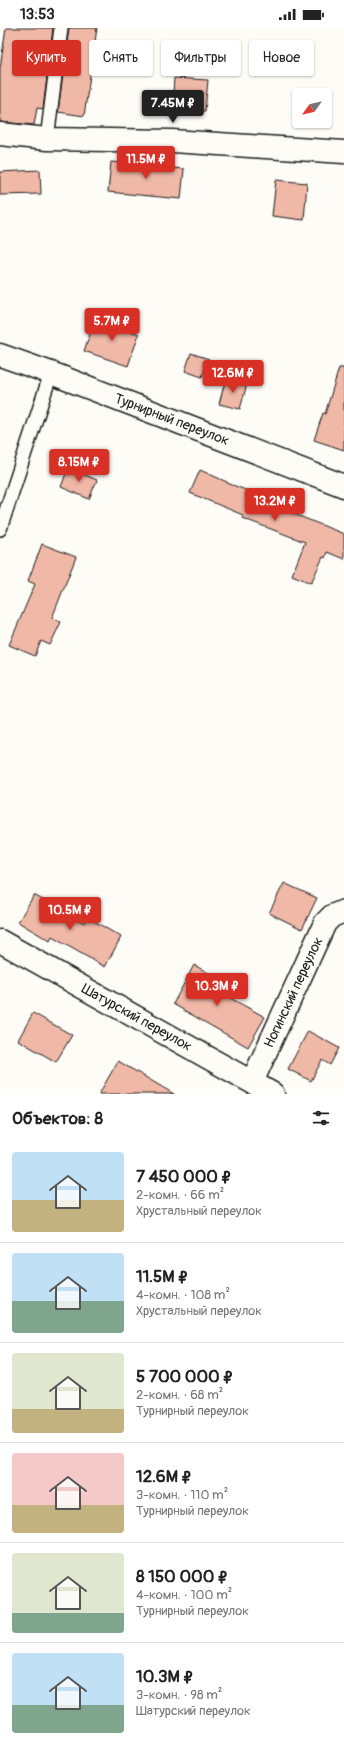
<!DOCTYPE html>
<html lang="ru">
<head>
<meta charset="utf-8">
<style>
  body { margin:0; font-family:Pangolin,sans-serif; background:#f2f2f2; color:#222; height:100vh; display:flex; flex-direction:column; font-size:15px; white-space:nowrap }
  * { box-sizing:border-box; margin:0 }
  p { font-size:13px; color:#767676 }
  .icon { flex:none; width:22px; height:22px; fill:none; stroke:currentColor; stroke-width:2; stroke-linecap:round; stroke-linejoin:round }
  .map { position:relative; height:1066px; overflow:hidden }
  .side { display:flex; flex-direction:column; background:#fff; flex:1 }
  .side>* { flex:none }
  .guide { position:absolute; left:12px; top:12px; width:320px; height:36px; display:flex; gap:8px }
  .needle { width:26px; rotate:236deg }
  .fabs { position:absolute; left:292px; top:60px; display:grid; gap:8px }
  .fabs a { display:grid; place-items:center; width:40px; height:40px; border-radius:4px; background:#fff; box-shadow:0 1px 3px #0004; font-size:20px }
  .price { position:absolute; translate:-50% -34px; padding:0 9px; border-radius:4px; background:#d93025; color:#fff; font-size:13px; line-height:26px; filter:drop-shadow(0 1px 2px #0008) }
  .price::after { content:''; position:absolute; left:50%; top:24px; width:12px; height:9px; margin-left:-6px; background:inherit; clip-path:polygon(0 0,100% 0,50% 100%) }
  .price.on { background:#222; color:#fff }
  ul { padding:0; list-style:none }
  li { display:flex; align-items:center; gap:12px; height:100px; padding:0 12px }
  li+li { border-top:1px solid #e0e0e0 }
  li span { display:grid; place-items:center; flex:none; width:112px; height:80px; border-radius:4px; color:#555 }
  li>.icon { margin-inline-start:auto }
  span .icon { width:48px; height:48px; fill:#fffc; stroke-width:1 }
  li b { font-size:17px }
  h2 { display:flex; justify-content:space-between; align-items:center; height:48px; padding:0 12px; font-size:17px }
  .chip { padding:0 14px; border-radius:4px; background:#fff; box-shadow:0 1px 3px #0004; font-size:14px; line-height:36px }
  .chip.on { background:#d93025; color:#fff }
  .status { display:flex; justify-content:space-between; align-items:center; height:28px; padding:0 20px; background:#fff; direction:ltr }
  .status svg { height:11px; fill:currentColor }
  .map>svg:first-child { display:block }
  .building { fill:#f0b8a7; stroke:#1c1c1c }
  .lines { fill:none; stroke-linecap:round; stroke-linejoin:round }
  .lane-casing { stroke:#1c1c1c; stroke-width:16 }
  .street-casing { stroke:#1c1c1c; stroke-width:25 }
  .lane { stroke:#fdfcf7; stroke-width:13 }
  .street { stroke:#fdfcf7; stroke-width:22 }
  .labels { text-anchor:middle; stroke-width:3.5; stroke-linejoin:round; paint-order:stroke }
  .street-label { font-size:14px; fill:#1c1c1c; stroke:#fdfcf7 }
</style>
</head>
<body>
<div class="status"><b>13:53</b><svg viewBox="0 0 49 12"><path d="M0 12V9h3v3zM5 12V6h3v6zM10 12V3h3v9zM15 12V0h3v12zM26 1h20v11H26zM47 4h2v5h-2z"/></svg></div>
<div class="map">
<svg width="344" height="1066" viewBox="0 0 344 1066">
  <rect width="100%" height="100%" fill="#fdfcf7"/>
  <filter id="ink" filterUnits="userSpaceOnUse"><feTurbulence type="fractalNoise" baseFrequency=".025" numOctaves="2"/><feDisplacementMap in="SourceGraphic" scale="8" xChannelSelector="R" yChannelSelector="G"/><feConvolveMatrix kernelMatrix="1 2 1 2 8 2 1 2 1" color-interpolation-filters="sRGB"/></filter>
  <g filter="url(#ink)">
    <path class="building" d="M6,0H53L43,81L37,80L34,97L0,94V40Z
      M69,0H97L84,88L58,84Z
      M174,50L208,52L205,83L172,81Z
      M111,134L184,141L181,171L108,164Z
      M40,142L41,166L0,167V144Z
      M276,152L307,155L304,192L272,188Z
      M95,291L139,306L128,338L84,323Z
      M191,325L209,331L202,349L185,343Z
      M339,340H344V422L314,412L323,385L325,386Z
      M226,350L247,356L240,381L219,376Z
      M68,440L97,452L89,471L61,459Z
      M200,442L227,454V455L291,479L289,484L344,506V531L327,524L325,530L323,529L311,555L292,547L305,514L242,490L243,487L190,465Z
      M42,516L76,529L52,590L61,594L50,617L41,613L35,628L9,617L35,556L28,553Z
      M284,855L317,870L302,901L269,885Z
      M34,867L84,895L87,889L121,909L105,939L52,909L50,913L18,894Z
      M194,937L225,954L219,964L265,989L248,1019L173,976Z
      M33,985L72,1007L56,1034L18,1012Z
      M308,1003L339,1020L330,1037L322,1032L311,1053L288,1041Z
      M118,1033L174,1066H99Z"/>
    <g class="lines">
      <g class="lane-casing">
        <path id="lane" d="M47,111L61,0
          M0,501L51,345"/>
      </g>
      <g class="street-casing">
        <path id="street" d="M0,106L47,111L172,113L344,124
          M0,327L51,345L344,458
          M0,913L273,1066
          M252,1054L325,895L332,888L344,883"/>
      </g>
      <use href="#lane" class="lane"/>
      <use href="#street" class="street"/>
    </g>
  </g>
  <g class="labels">
    <g class="street-label">
      <text transform="translate(172 391) rotate(21)" y="5">Турнирный переулок</text>
      <text transform="translate(293 964) rotate(-65)" y="5">Ногинский переулок</text>
      <text transform="translate(137 989) rotate(29)" y="5">Шатурский переулок</text>
    </g>
  </g>
</svg>
<div class="fabs">
<a><svg class="needle" viewBox="-14 -14 28 28"><path d="M0-13l5 13h-10z" fill="#e53935"/><path d="M0 13l5-13h-10z" fill="#767676"/></svg></a>
</div>
<b class="price on" style="left:173px;top:96px">7.45M ₽</b>
<b class="price" style="left:146px;top:152px">11.5M ₽</b>
<b class="price" style="left:112px;top:314px">5.7M ₽</b>
<b class="price" style="left:233px;top:366px">12.6M ₽</b>
<b class="price" style="left:79px;top:455px">8.15M ₽</b>
<b class="price" style="left:275px;top:494px">13.2M ₽</b>
<b class="price" style="left:70px;top:903px">10.5M ₽</b>
<b class="price" style="left:217px;top:979px">10.3M ₽</b>
<div class="guide">
<a class="chip on">Купить</a>
<a class="chip">Снять</a>
<a class="chip">Фильтры</a>
<a class="chip">Новое</a>
</div>
</div>
<section class="side">
<h2>Объектов: 8<svg class="icon" aria-label="filters" viewBox="0 0 24 24"><path d="M4 7h16M4 17h16"/><circle cx="9" cy="7" r="2"/><circle cx="15" cy="17" r="2"/></svg></h2>
<ul>
<li><span style="background:linear-gradient(#bfe0f5 60%,#c2b280 0)"><svg class="icon" aria-label="home" viewBox="0 0 24 24"><path d="M3 11l9-7 9 7M6 9v11h12V9"/></svg></span><div><b>7 450 000 ₽</b><p>2-комн. · 66 m²</p><p>Хрустальный переулок</p></div></li>
<li><span style="background:linear-gradient(#bfe0f5 60%,#7fa58c 0)"><svg class="icon" aria-label="home" viewBox="0 0 24 24"><path d="M3 11l9-7 9 7M6 9v11h12V9"/></svg></span><div><b>11.5M ₽</b><p>4-комн. · 108 m²</p><p>Хрустальный переулок</p></div></li>
<li><span style="background:linear-gradient(#dfe7d0 70%,#c2b280 0)"><svg class="icon" aria-label="home" viewBox="0 0 24 24"><path d="M3 11l9-7 9 7M6 9v11h12V9"/></svg></span><div><b>5 700 000 ₽</b><p>2-комн. · 68 m²</p><p>Турнирный переулок</p></div></li>
<li><span style="background:linear-gradient(#f6c9c9 65%,#c2b280 0)"><svg class="icon" aria-label="home" viewBox="0 0 24 24"><path d="M3 11l9-7 9 7M6 9v11h12V9"/></svg></span><div><b>12.6M ₽</b><p>3-комн. · 110 m²</p><p>Турнирный переулок</p></div></li>
<li><span style="background:linear-gradient(#dfe7d0 75%,#7fa58c 0)"><svg class="icon" aria-label="home" viewBox="0 0 24 24"><path d="M3 11l9-7 9 7M6 9v11h12V9"/></svg></span><div><b>8 150 000 ₽</b><p>4-комн. · 100 m²</p><p>Турнирный переулок</p></div></li>
<li><span style="background:linear-gradient(#bfe0f5 65%,#7fa58c 0)"><svg class="icon" aria-label="home" viewBox="0 0 24 24"><path d="M3 11l9-7 9 7M6 9v11h12V9"/></svg></span><div><b>10.3M ₽</b><p>3-комн. · 98 m²</p><p>Шатурский переулок</p></div></li>
</ul>
</section>
</body>
</html>
